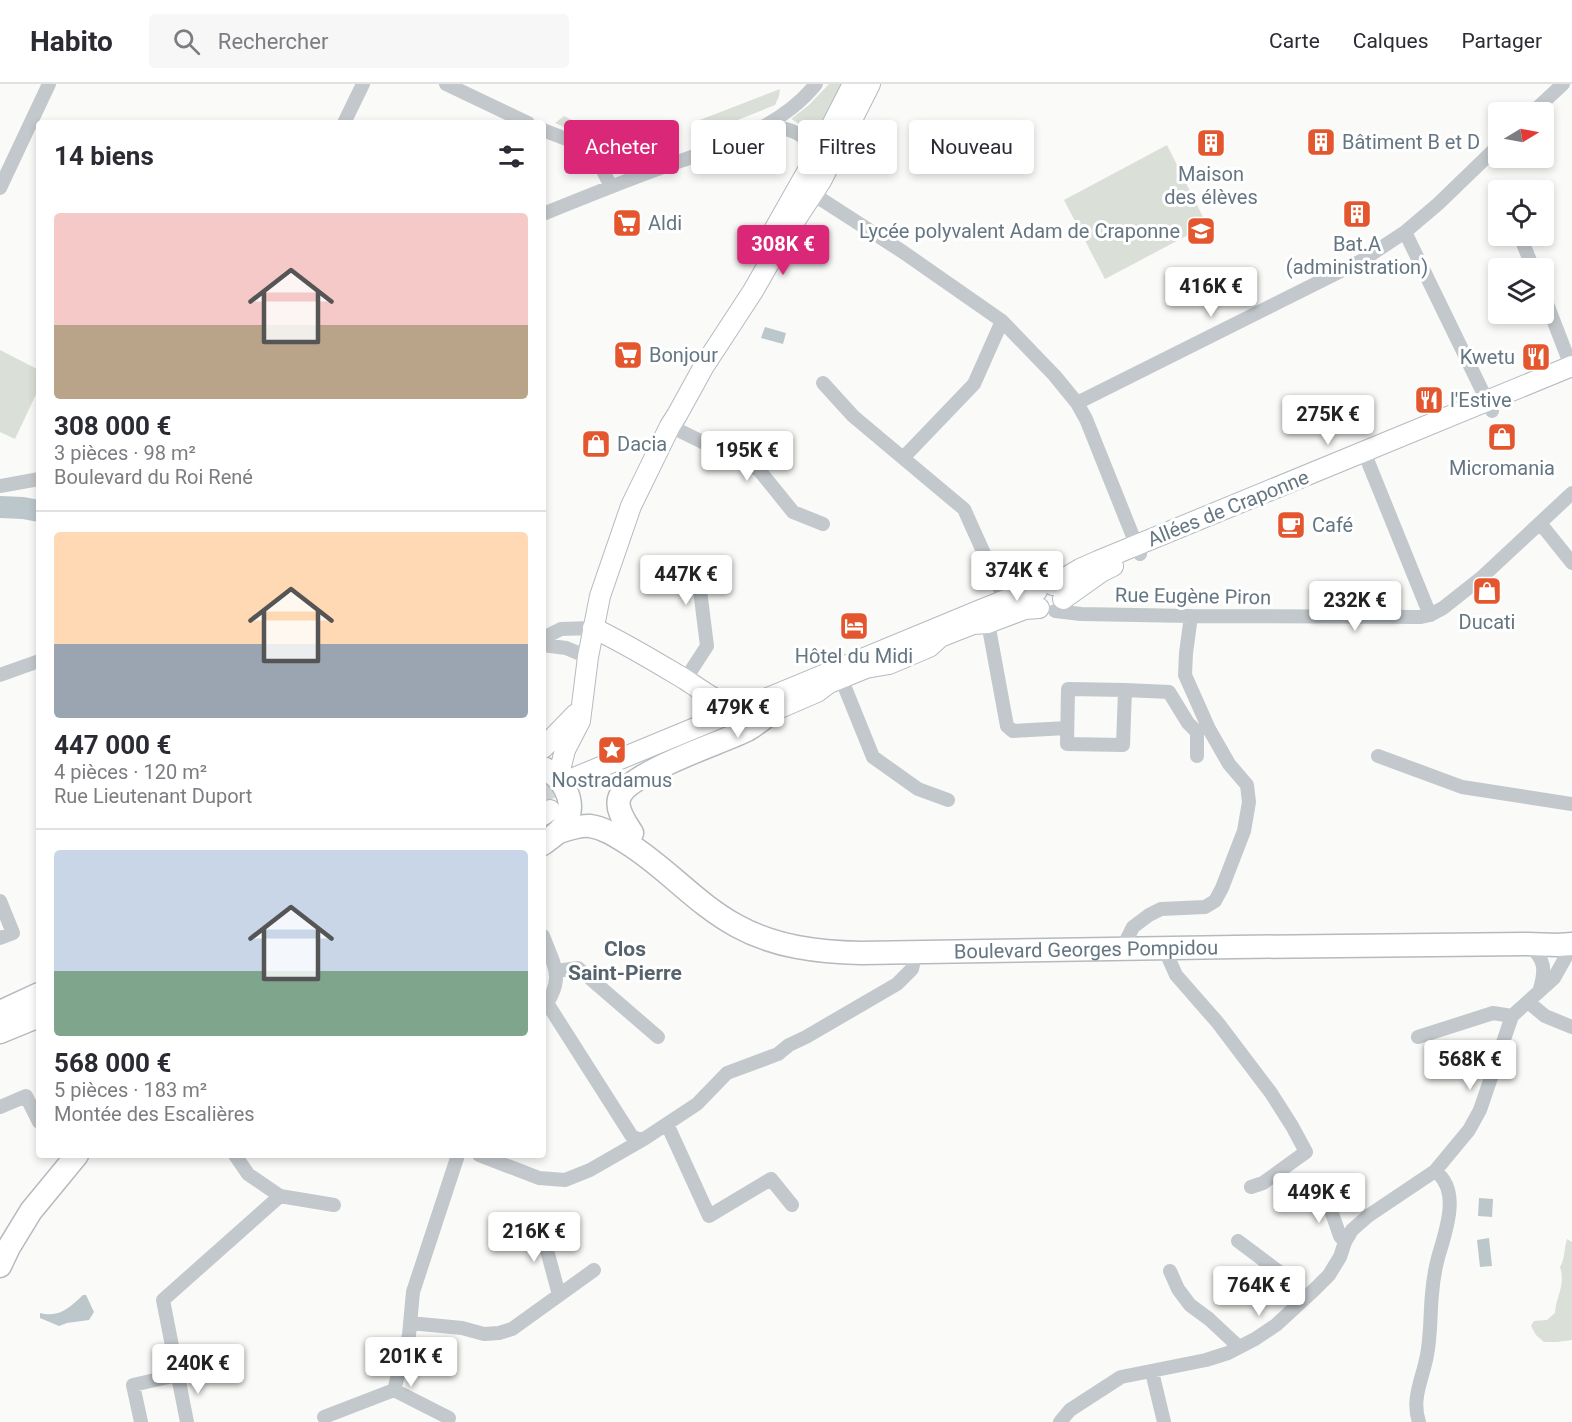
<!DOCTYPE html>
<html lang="fr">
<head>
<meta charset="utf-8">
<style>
  body { margin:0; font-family:Roboto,sans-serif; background:#f7f7f7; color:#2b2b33; height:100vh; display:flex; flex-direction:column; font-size:22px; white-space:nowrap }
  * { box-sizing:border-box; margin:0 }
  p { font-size:20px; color:#7c7c81 }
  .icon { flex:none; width:33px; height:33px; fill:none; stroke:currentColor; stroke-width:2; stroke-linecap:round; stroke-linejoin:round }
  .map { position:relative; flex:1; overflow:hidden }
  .side { position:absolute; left:36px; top:36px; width:510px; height:1038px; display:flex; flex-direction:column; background:#fff; border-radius:6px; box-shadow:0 3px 9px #0003 }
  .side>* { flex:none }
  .banner { position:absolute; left:564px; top:36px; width:570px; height:54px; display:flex; gap:12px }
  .needle { width:39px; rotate:80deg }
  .buttons { position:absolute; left:1488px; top:18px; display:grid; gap:12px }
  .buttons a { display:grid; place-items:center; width:66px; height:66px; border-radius:6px; background:#fff; box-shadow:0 3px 9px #0003; font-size:30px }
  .price { position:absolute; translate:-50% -51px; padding:0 14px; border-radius:6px; background:#fff; color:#222; font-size:20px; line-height:39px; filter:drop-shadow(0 2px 3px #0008) }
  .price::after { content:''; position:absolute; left:50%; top:36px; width:18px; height:14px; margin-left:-9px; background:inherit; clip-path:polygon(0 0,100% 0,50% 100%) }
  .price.on { background:#db2777; color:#fff }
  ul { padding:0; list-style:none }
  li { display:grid; align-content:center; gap:12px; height:318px; padding:0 18px }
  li+li { border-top:2px solid #e1e1e2 }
  li span { display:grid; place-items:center; height:186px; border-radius:6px; color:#555 }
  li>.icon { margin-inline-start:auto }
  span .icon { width:108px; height:108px; fill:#fffc; stroke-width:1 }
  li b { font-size:26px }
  h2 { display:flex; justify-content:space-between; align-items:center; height:72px; padding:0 18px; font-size:26px }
  .pill { padding:0 21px; border-radius:6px; background:#fff; box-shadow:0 3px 9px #0003; font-size:21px; line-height:54px }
  .pill.on { background:#db2777; color:#fff }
  header { display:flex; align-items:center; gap:36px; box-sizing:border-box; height:84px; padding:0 30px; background:#fff; border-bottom:2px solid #e1e1e2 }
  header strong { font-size:28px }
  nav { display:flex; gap:33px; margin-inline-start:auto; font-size:21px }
  .search { width:420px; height:54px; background:#f7f7f7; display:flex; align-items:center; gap:15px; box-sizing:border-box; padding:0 21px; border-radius:6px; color:#7c7c81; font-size:22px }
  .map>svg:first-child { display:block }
  .green { fill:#dadfd7 }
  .water { fill:#bbc7cb }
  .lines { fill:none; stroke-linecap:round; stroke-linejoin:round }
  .river { stroke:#bbc7cb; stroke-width:22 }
  .secondary-tunnel { stroke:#d5d9db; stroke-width:20; stroke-dasharray:20 10; stroke-linecap:butt }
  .secondary-casing { stroke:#b3babf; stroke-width:22 }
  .primary-casing { stroke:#b5babe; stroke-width:25 }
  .street { stroke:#c3c8cc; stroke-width:14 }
  .secondary { stroke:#fff; stroke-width:20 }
  .primary { stroke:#fff; stroke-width:22 }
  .labels { text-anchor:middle; stroke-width:6; stroke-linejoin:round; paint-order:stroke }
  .poi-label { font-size:20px; fill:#657683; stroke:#fff; text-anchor:start }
  .street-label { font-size:20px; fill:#657683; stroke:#fff }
  .neighbourhood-label { font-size:21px; font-weight:bold; fill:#57646e; stroke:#fff }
</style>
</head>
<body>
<header>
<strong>Habito</strong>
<div class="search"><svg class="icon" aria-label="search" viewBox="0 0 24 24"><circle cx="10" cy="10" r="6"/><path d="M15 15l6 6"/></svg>Rechercher</div>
<nav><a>Carte</a><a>Calques</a><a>Partager</a></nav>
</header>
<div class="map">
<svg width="1572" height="1338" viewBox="0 0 1572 1338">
  <rect width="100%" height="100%" fill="#fafaf8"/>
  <path class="green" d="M829,0H844L815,57C808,47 801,40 791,35L809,21Z
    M780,5L779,12L775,21L700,51L692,39Z
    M564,32L594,47L596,49L593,56L555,39Z
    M671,41L678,60L642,74H626L618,68V63Z
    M1167,61L1207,141L1105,195L1064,116Z
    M0,266L39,286V304L15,355L0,348Z
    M1567,1155L1572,1158V1256L1557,1258H1544L1536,1251L1531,1242L1534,1237L1547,1236L1555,1229C1556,1212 1566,1201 1560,1183C1565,1175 1564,1165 1567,1155Z"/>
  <path class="water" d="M765,243L786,249L783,260L761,254Z
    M1479,1114L1493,1115L1492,1133L1478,1132Z
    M1489,1154L1492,1182L1480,1183L1477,1156Z
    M83,1211H86L94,1228L89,1236L67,1239L59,1242L40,1234V1229C60,1234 70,1223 83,1211Z"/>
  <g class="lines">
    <path class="river" d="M0,423L23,424L39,427"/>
    <path class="secondary-tunnel" d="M543,708L574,694"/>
    <g class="secondary-casing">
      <path id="secondary" d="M773,148L816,72L853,0
        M1053,501L1080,485L1098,477L1572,282
        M1063,515L1101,488L1113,482
        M593,544C625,559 656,578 686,596C704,608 717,618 738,625
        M759,633L817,608L829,599L866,584L889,580L929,563L940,553L973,540L988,539L1025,525L1039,524
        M543,664L576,630
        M558,694L565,666L580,637L588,573L600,512L631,422L670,342L677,331L704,282L753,207L781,158L821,97L870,0
        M574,694L983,525L1028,507H1037
        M543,731L550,726"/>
    </g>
    <g class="primary-casing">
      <g id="primary">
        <path d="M543,684C562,692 576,716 567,736C562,747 552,753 543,760"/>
        <path id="s1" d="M559,748C568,745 580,741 590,742C604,744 616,752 627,759C666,783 696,820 737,842C775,863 818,868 861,869L1235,863L1527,860L1558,861L1572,860"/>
        <path d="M632,749C626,739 616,727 619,715C625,689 722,659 747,646C756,641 764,634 773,627"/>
        <path d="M0,928L39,910"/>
        <path d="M0,948L39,932"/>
        <path d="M0,1182L9,1163L31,1127L77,1071"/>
      </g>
    </g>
    <path class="street" d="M446,0L528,39
      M1533,28L1563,0
      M344,39L363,0
      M768,42C790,44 807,49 816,72
      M543,46L574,58L595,70L611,103
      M0,104L49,0
      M813,110L903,168L1002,237L1055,292L1077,319L1086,335L1140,470
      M543,130C580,115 617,100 655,86C710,66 778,48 816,0
      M1405,148L1492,327
      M1522,157L1533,184
      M1544,212L1571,282
      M1002,237L974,300L903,374L964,425L1005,516
      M823,299L853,332L903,374
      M1077,319L1361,177L1405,148L1438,120L1498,62
      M670,342L759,386L793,428L823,440
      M1364,368L1430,531
      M0,402L39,395
      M1540,439L1572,479
      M1055,527L1081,530L1191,532L1421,533L1430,531L1443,524L1481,494L1572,409
      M985,532L988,539L1007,642L1013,647L1067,644
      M543,554L561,545L593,544
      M543,561L566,564L588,573
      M0,591L39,577
      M841,594L873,673L918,705L948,716
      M685,596L707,562L700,506L706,489L724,483
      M1125,606L1068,605L1067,660L1123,661L1125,606L1169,608L1188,639L1197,648V672
      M1378,672L1462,703L1572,720
      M0,817L13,849L0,854
      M543,852C555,883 565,895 543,925
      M1527,860C1546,875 1546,886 1539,908
      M1125,864V859L1133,843L1149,831L1161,825L1205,823L1215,817L1222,804L1244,747L1249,718L1247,701L1229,680L1209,645L1185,591L1186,569L1191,532
      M1164,864L1176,891L1218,939L1271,1009L1292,1042L1306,1068L1263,1099L1251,1103
      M556,887L578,884L658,953
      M1528,918L1545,932L1572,943
      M547,919L631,1051L637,1055H644L697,1020L727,989L778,970L789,961L806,953L897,900L912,885L916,868
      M1418,953L1493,929L1512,932
      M0,1023L26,1012L39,1038
      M667,1040L709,1132L771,1095L792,1121
      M235,1071L248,1090L280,1112L334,1121
      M479,1071L539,1094L565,1096L590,1086L644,1055
      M1323,1104L1340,1152L1345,1158
      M540,1140L559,1211
      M1238,1157L1278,1187L1302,1217
      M1170,1187L1178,1205L1190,1221L1209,1235L1239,1263
      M410,1239L462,1244L484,1250L499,1249L512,1245L594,1186
      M1152,1288L1164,1338
      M394,1306L449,1334
      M324,1333L394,1306L409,1251L413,1208L458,1071
      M141,1338L133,1301L177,1291
      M187,1338L163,1216L280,1112
      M1060,1338L1070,1326L1121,1293L1206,1276L1228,1269L1255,1255L1276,1241L1315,1205L1329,1191L1340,1173L1345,1158L1352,1146L1368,1132L1435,1087L1469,1046L1480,1026L1512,932L1554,894L1572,862
      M1419,1338C1411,1314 1423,1294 1427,1271C1431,1251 1430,1230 1432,1210C1433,1198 1435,1185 1438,1174C1445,1148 1462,1107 1435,1087"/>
    <use href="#secondary" class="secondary"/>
    <use href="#primary" class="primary"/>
  </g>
  <defs>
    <g id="building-square" transform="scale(1.5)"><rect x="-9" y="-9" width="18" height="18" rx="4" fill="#e4572e" stroke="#fff"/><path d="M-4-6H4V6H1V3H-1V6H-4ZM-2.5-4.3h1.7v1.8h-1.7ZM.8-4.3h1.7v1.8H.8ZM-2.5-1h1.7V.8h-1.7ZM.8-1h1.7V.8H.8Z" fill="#fff"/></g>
    <g id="supermarket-square" transform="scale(1.5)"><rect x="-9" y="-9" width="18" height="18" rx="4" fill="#e4572e" stroke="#fff"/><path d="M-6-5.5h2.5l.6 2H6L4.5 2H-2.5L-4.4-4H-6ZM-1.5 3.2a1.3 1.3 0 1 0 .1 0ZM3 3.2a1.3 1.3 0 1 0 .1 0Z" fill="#fff"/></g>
    <g id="school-square" transform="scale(1.5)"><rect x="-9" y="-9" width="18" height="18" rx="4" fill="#e4572e" stroke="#fff"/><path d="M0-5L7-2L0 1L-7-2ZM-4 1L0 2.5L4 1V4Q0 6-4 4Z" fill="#fff"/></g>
    <g id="restaurant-square" transform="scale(1.5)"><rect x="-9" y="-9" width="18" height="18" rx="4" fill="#e4572e" stroke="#fff"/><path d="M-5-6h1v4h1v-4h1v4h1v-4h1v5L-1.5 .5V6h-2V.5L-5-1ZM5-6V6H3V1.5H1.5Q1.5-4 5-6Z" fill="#fff"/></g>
    <g id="shop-square" transform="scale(1.5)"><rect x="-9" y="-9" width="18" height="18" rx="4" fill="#e4572e" stroke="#fff"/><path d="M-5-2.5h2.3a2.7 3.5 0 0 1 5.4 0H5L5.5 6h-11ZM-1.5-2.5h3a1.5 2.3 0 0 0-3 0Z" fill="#fff"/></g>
    <g id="cafe-square" transform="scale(1.5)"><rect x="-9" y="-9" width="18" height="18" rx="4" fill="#e4572e" stroke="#fff"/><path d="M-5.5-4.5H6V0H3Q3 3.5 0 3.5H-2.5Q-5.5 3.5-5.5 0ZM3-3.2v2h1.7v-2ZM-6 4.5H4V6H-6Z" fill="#fff"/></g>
    <g id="hotel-square" transform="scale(1.5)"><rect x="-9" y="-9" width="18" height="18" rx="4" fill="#e4572e" stroke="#fff"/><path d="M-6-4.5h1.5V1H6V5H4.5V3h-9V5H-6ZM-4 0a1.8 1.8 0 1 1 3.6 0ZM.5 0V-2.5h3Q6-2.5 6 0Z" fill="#fff"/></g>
    <g id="sight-square" transform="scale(1.5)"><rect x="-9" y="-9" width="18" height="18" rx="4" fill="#e4572e" stroke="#fff"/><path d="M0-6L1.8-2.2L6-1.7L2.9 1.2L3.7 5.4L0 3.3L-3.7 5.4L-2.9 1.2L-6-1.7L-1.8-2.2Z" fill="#fff"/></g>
  </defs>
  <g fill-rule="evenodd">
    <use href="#building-square" x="1321" y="58"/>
    <use href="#building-square" x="1211" y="59"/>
    <use href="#building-square" x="1357" y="130"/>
    <use href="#supermarket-square" x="627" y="139"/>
    <use href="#school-square" x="1201" y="147"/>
    <use href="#supermarket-square" x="628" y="271"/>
    <use href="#restaurant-square" x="1536" y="273"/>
    <use href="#restaurant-square" x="1429" y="316"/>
    <use href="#shop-square" x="1502" y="353"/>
    <use href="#shop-square" x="596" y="360"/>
    <use href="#cafe-square" x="1291" y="441"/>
    <use href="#shop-square" x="1487" y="507"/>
    <use href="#hotel-square" x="854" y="542"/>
    <use href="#sight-square" x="612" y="666"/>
  </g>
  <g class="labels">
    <g class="poi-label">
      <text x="1342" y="65">Bâtiment B et D</text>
      <text x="1211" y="97" text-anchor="middle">Maison<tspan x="1211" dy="23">des élèves</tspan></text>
      <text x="648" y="146">Aldi</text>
      <text x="1180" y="154" text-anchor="end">Lycée polyvalent Adam de Craponne</text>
      <text x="1357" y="167" text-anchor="middle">Bat.A<tspan x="1357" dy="23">(administration)</tspan></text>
      <text x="649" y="278">Bonjour</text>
      <text x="1515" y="280" text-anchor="end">Kwetu</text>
      <text x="1450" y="323">l'Estive</text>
      <text x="617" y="367">Dacia</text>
      <text x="1502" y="391" text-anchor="middle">Micromania</text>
      <text x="1312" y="448">Café</text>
      <text x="1487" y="545" text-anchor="middle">Ducati</text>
      <text x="854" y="579" text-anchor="middle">Hôtel du Midi</text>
      <text x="612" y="703" text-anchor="middle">Nostradamus</text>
    </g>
    <g class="street-label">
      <text transform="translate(1228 424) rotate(-22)" y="7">Allées de Craponne</text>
      <text transform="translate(1193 512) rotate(1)" y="7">Rue Eugène Piron</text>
      <text dy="7" stroke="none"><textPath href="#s1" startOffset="564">Boulevard Georges Pompidou</textPath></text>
    </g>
    <g class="neighbourhood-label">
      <text x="625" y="872">Clos<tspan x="625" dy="24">Saint-Pierre</tspan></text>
    </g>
  </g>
</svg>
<div class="buttons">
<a><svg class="needle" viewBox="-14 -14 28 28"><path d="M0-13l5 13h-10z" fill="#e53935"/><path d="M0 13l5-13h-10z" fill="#7c7c81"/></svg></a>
<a><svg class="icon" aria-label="locate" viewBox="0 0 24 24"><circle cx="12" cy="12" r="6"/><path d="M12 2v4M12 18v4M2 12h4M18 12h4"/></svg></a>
<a><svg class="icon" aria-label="layers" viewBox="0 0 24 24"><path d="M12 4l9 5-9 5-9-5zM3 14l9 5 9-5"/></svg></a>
</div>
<b class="price on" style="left:783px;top:192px">308K €</b>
<b class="price" style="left:1211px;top:234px">416K €</b>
<b class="price" style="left:1328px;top:362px">275K €</b>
<b class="price" style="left:747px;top:398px">195K €</b>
<b class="price" style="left:1017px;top:518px">374K €</b>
<b class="price" style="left:686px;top:522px">447K €</b>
<b class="price" style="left:1355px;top:548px">232K €</b>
<b class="price" style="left:738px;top:655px">479K €</b>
<b class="price" style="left:1470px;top:1007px">568K €</b>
<b class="price" style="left:1319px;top:1140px">449K €</b>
<b class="price" style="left:534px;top:1179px">216K €</b>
<b class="price" style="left:1259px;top:1233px">764K €</b>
<b class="price" style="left:411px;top:1304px">201K €</b>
<b class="price" style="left:198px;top:1311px">240K €</b>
<div class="banner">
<a class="pill on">Acheter</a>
<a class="pill">Louer</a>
<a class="pill">Filtres</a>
<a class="pill">Nouveau</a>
</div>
<section class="side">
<h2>14 biens<svg class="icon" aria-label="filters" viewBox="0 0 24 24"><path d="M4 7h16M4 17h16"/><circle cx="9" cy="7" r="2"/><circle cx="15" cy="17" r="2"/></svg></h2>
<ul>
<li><span style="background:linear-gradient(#f6c9c9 60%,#b9a48a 0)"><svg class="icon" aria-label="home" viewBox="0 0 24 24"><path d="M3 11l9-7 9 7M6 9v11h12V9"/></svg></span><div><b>308 000 €</b><p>3 pièces · 98 m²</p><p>Boulevard du Roi René</p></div></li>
<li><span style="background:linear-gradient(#ffd9b3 60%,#9aa5b1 0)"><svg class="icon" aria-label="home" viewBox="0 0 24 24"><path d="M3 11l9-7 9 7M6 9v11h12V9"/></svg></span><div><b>447 000 €</b><p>4 pièces · 120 m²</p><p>Rue Lieutenant Duport</p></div></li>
<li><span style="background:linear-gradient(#c9d6e8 65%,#7fa58c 0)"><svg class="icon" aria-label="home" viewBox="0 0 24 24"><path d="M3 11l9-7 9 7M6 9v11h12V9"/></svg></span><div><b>568 000 €</b><p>5 pièces · 183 m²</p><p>Montée des Escalières</p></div></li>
</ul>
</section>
</div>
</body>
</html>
